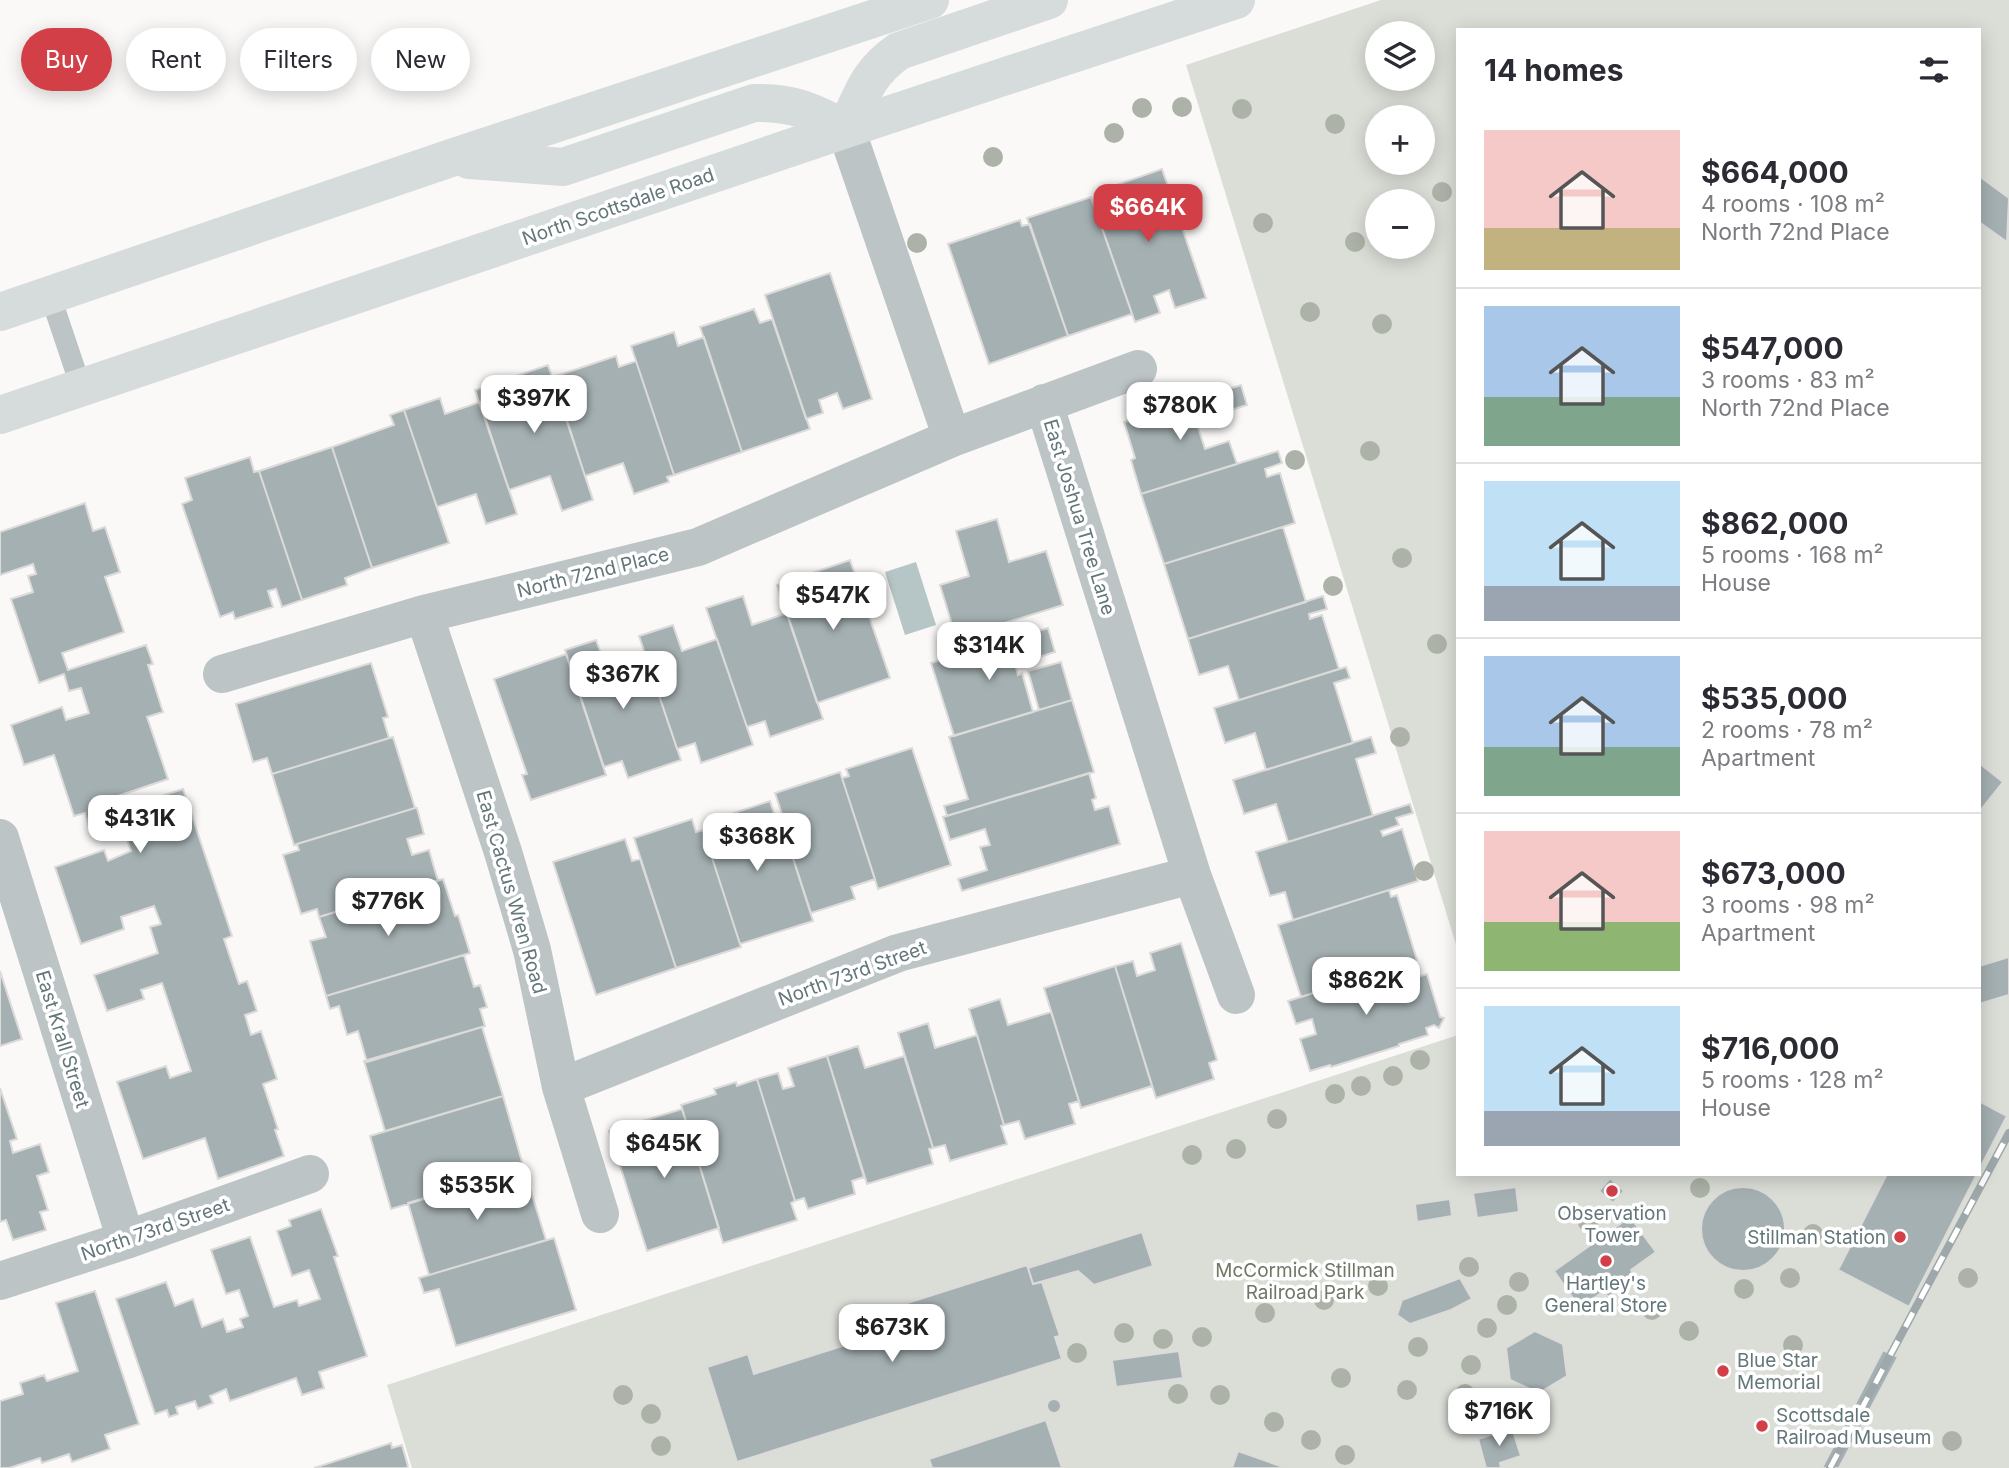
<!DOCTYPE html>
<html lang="en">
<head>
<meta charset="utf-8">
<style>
  body { margin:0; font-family:Inter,sans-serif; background:#f7f7f7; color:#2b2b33; height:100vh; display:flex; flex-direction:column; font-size:26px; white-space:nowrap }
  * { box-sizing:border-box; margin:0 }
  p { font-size:23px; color:#7c7c81 }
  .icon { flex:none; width:38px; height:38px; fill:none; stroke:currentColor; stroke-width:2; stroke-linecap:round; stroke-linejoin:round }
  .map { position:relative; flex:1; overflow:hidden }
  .panel { position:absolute; left:1456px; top:28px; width:525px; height:1148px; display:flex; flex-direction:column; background:#fff; border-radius:0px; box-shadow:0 4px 18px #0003 }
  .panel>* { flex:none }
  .hud { position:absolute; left:21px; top:28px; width:665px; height:63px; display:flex; gap:14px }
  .buttons { position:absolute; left:1365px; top:21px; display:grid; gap:14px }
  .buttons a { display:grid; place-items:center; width:70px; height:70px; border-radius:50%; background:#fff; box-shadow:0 4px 18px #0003; font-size:35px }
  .price { position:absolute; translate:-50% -60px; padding:0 16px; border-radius:14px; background:#fff; color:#222; font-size:23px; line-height:46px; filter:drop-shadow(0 2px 4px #0008) }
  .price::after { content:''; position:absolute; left:50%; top:42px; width:21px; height:16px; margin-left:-10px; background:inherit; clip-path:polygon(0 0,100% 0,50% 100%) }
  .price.current { background:#d23f47; color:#fff }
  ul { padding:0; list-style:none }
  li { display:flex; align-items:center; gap:21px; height:175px; padding:0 28px }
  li+li { border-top:2px solid #e1e1e2 }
  li span { display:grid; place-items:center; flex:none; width:196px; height:140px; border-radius:0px; color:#555 }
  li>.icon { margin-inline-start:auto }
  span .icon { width:84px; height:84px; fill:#fffc; stroke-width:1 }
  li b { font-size:30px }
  h2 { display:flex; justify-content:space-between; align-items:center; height:84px; padding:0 28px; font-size:30px }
  .chip { padding:0 24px; border-radius:32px; background:#fff; box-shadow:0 4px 18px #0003; font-size:24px; line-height:63px }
  .chip.current { background:#d23f47; color:#fff }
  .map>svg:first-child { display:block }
  .green { fill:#dbded7; fill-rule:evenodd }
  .water { fill:#b6c5c5 }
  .building { fill:#a5b0b2; stroke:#dcdbda; stroke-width:2 }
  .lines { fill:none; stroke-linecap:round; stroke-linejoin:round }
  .lane { stroke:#bdc4c5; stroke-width:21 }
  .street { stroke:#bdc4c5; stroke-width:38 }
  .primary { stroke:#d6dbdc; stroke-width:38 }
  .rail-casing { stroke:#9ea8aa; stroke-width:8 }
  .rail { stroke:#fff; stroke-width:5; stroke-dasharray:16; stroke-linecap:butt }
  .tree { fill:#adb2a8 }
  .poi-dot { fill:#d23f47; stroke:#fff; stroke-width:2.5 }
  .labels { text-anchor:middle; stroke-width:7; stroke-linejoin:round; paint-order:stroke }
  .street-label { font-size:19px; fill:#63767a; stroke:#fff }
  .poi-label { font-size:19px; fill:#63767a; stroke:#fff }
  .park-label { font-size:19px; fill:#6e7866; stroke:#fff }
</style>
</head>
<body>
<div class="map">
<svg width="2009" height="1468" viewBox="0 0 2009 1468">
  <rect width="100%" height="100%" fill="#faf9f8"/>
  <path class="green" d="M1381,0H2009V1468H412L387,1385L1458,1035V1174H1979V30H1458V951L1186,65ZM1377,33H1423V79H1377ZM1377,117H1423V163H1377ZM1377,201H1423V247H1377Z"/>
  <path class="water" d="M916,562L936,625L905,635L885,572Z"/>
  <path class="building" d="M1162,169L1206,298L1175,308L1169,290L1154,296L1160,313L1135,322L1093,202L1108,198L1105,189Z
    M1979,176L2009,198L2007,242L1979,222Z
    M1091,197L1132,314L1068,336L1027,218Z
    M1020,220L1022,226L1030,224L1068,336L989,364L948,244Z
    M830,273L872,399L843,409L837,393L819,400L823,413L806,419L765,295Z
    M754,309L760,323L772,319L810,429L742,452L700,327Z
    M674,332L678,346L704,337L742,452L674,475L631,346Z
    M616,356L619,367L636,361L674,475L667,477L669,482L634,494L623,463L585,476L553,377Z
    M548,365L593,500L562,511L550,476L509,490L475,390Z
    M1241,385L1247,405L1196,421L1205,449L1229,441L1237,464L1141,494L1131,460L1135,458L1124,422Z
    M440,398L445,414L480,402L517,514L486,524L476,494L437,507L404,410Z
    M404,410L449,543L372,568L332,447L394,425L390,415Z
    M332,447L372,568L345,578L347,585L302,600L259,471Z
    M1278,451L1282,463L1265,469L1267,477L1280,473L1295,523L1164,564L1141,494Z
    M250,457L254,472L259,471L302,600L282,607L276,589L268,591L273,607L235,619L233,612L220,617L182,504L192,500L185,478Z
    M85,503L93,531L105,527L120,572L105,577L124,632L62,653L68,670L146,645L153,664L148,665L163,712L147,717L168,779L118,796L122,809L183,789L232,936L224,939L239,984L247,981L257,1011L245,1015L251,1035L261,1031L277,1079L263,1084L278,1129L275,1130L284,1156L218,1179L205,1138L143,1159L117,1082L166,1066L170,1078L191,1071L162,983L141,990L144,999L107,1011L94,975L158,953L150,927L161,924L154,906L121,917L124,929L81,944L55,867L104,850L108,861L131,851L120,820L90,830L85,813L74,816L54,755L24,765L11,725L62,707L66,720L89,713L81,688L69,691L64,674L39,683L11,599L33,592L28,576L36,574L33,564L0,575V532Z
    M997,519L1009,562L1046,551L1063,605L956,638L940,585L969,576L956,531Z
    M1283,527L1306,602L1188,639L1164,564Z
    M850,560L890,678L817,703L777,585Z
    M743,596L752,625L787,613L823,719L770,737L765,721L747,727L706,608Z
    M1323,596L1327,609L1309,614L1310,619L1322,615L1339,669L1239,700L1228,666L1199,675L1188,639Z
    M673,625L682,651L717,639L753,745L701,763L695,743L677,749L639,636Z
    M1048,628L1055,652L1026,661L1024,655L1013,658L1018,675L1022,673L1033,712L954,736L931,663Z
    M596,640L607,670L646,657L681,760L628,778L622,761L604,767L565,650Z
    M566,654L606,775L531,800L522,775L527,774L494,679Z
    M1061,662L1072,700L1039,710L1028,671Z
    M371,663L388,717L383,718L389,738L272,774L267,758L253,762L236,704Z
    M1346,667L1350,678L1334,683L1353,743L1266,770L1255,733L1225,743L1214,708Z
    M1072,700L1094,772L947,816L944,806L968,799L949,737Z
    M393,737L415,808L294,845L272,774Z
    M1371,737L1376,753L1356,759L1373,816L1288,842L1276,804L1244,814L1233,780Z
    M912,748L951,865L878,889L842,778L849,776L846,769Z
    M1979,763L2003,782L1979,812Z
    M840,772L875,879L851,887L855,899L811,913L791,852L794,851L775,793Z
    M1089,773L1096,798L1092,800L1095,810L1109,806L1120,844L962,891L958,879L987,870L980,847L990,845L985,829L950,840L943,817Z
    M770,801L787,854L791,852L813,921L740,944L703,830L709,828L707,822Z
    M1410,804L1413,813L1396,818L1399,825L1381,831L1383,836L1402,829L1418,881L1293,920L1285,892L1270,896L1256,852Z
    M415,808H417L424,834L407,839L412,855L429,850L438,881L319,917L317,909L301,914L283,855L299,850L297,844Z
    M692,819L696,832L703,830L741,947L676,968L634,838Z
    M625,839L632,861L640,859L676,968L596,995L553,862Z
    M443,879L455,916L458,915L470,953L326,996L310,941L326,937L319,917Z
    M1389,890L1391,897L1397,895L1417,960L1301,997L1278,925Z
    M1181,943L1217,1060L1209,1063L1214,1079L1156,1098L1115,966L1133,961L1137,976L1155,970L1150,953Z
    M464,955L474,987L480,985L487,1007L480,1009L485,1026L367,1062L358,1031L347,1035L339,1006L330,1009L326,996Z
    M2009,957V995L1979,1004V966Z
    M1406,964L1411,979L1427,974L1440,1017L1444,1018L1439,1028L1434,1025L1426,1028L1428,1035L1399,1044V1046L1331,1067L1330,1065L1310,1071L1300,1039L1316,1034L1312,1019L1296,1024L1288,1001Z
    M1115,966L1152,1086L1081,1108L1044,988Z
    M0,971L22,1039L0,1046Z
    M1000,999L1008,1025L1051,1012L1079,1101L1069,1104L1075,1124L1025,1139L1019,1121L1004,1125L969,1009Z
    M928,1023L935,1048L977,1035L1004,1125L1001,1126L1007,1144L950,1161L945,1145L933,1148L898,1033Z
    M482,1027L503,1096L385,1131L364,1061Z
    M858,1046L865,1068L904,1056L933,1148L929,1149L933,1164L867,1184L827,1056Z
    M827,1056L864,1177L852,1181L855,1194L808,1209L804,1198L795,1201L757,1079L778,1073L783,1089L794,1086L788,1068Z
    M757,1079L795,1201L791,1203L797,1220L723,1243L681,1105L716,1094L714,1089L736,1082L737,1086Z
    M0,1088L17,1139L10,1141L13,1153L40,1144L49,1172L37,1176L48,1210L40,1212L46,1230L13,1240L6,1220L0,1222Z
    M503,1096L524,1169L391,1209L370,1136Z
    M1979,1101L2007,1116L1979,1170Z
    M682,1109L719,1228L647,1251L609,1131Z
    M524,1169L546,1240L429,1275L408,1203Z
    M1887,1174H1977L1909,1307L1838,1270Z
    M1610,1178L1624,1191L1613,1203L1599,1191Z
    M1516,1187L1519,1212L1477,1218L1473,1193Z
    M1701 1229a42 42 0 1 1 84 0a42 42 0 1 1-84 0Z
    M1450,1199L1452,1216L1417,1222L1415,1204Z
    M321,1209L338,1256L334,1257L367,1356L319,1372L324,1388L302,1395L296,1378L230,1401L226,1389L210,1396L213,1403L198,1409L195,1401L176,1407L178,1414L169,1417L167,1410L155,1414L116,1299L166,1282L175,1306L193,1299L202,1327L223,1319L227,1332L243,1327L240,1319L248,1316L239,1290L226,1294L211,1250L250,1237L274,1307L297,1300L299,1306L320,1299L309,1270L292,1276L277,1231L291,1226L289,1220Z
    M1630,1217L1656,1252L1631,1270L1636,1278L1608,1297L1604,1291L1580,1308L1554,1271Z
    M1142,1232L1153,1266L1094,1285L1078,1271L1033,1284L1028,1268Z
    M554,1238L576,1310L456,1346L439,1289L424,1293L419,1278Z
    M1027,1265L1033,1284L1042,1282L1060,1336L1055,1337L1062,1359L737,1462L707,1367L748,1354L754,1374L886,1332L879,1312Z
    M1460,1278L1472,1299L1451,1310L1410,1324L1397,1315L1402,1300Z
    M95,1291L139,1424L105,1435L110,1449L72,1462L69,1454L42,1463L40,1458L9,1468H0V1401L23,1394L20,1383L44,1375L47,1381L78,1371L56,1303Z
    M1535,1331L1563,1344L1567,1376L1539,1393L1510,1380L1506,1348Z
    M1883,1350L1898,1357L1839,1468H1822Z
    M1179,1351L1183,1378L1116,1387L1112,1360Z
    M1047 1406a7 7 0 1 1 14 0a7 7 0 1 1-14 0Z
    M1046,1420L1062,1468H932L929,1459Z
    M1512,1428L1521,1456L1500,1463L1501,1468H1486L1478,1439Z
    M391,1443L392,1448L402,1445L408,1466L407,1468H314Z
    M1238,1451L1286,1468H1232Z"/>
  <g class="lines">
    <path class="lane" d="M50,295L81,387"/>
    <path class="street" d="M846,129L952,438
      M1044,403L1192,875L1236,995
      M424,614L503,852L532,950L561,1087L600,1214
      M222,674L424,614L698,547L952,438L1138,369
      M0,838L126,1240
      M561,1087L898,953L1192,875
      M0,1281L126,1240L310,1174"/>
    <path class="primary" d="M846,129C862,95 867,73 899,51L1049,0
      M469,160L563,167L754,103C794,102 812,112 846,129
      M0,312L451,158L930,0
      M0,415L846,129L1236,0"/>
    <g class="rail-casing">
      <path id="rail" d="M1830,1468L2009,1133"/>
    </g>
    <use href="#rail" class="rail"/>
  </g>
  <g class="tree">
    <circle cx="1182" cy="107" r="10"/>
    <circle cx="1142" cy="108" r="10"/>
    <circle cx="1242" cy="109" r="10"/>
    <circle cx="1335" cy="124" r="10"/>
    <circle cx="1114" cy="133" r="10"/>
    <circle cx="993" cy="157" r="10"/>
    <circle cx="1442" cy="192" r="10"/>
    <circle cx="1263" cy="223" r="10"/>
    <circle cx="1355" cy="242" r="10"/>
    <circle cx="917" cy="243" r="10"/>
    <circle cx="1310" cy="312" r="10"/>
    <circle cx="1382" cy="324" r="10"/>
    <circle cx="1370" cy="451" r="10"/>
    <circle cx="1295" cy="460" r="10"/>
    <circle cx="1402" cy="558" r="10"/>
    <circle cx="1333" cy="586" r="10"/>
    <circle cx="1437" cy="644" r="10"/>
    <circle cx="1400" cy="737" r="10"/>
    <circle cx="1424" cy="871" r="10"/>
    <circle cx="1420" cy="1060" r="10"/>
    <circle cx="1393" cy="1076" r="10"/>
    <circle cx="1361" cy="1086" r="10"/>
    <circle cx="1335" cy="1094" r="10"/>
    <circle cx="1277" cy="1119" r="10"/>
    <circle cx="1236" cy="1149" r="10"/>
    <circle cx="1192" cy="1155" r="10"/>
    <circle cx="1700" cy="1188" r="10"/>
    <circle cx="1588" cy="1222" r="10"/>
    <circle cx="1813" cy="1234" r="10"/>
    <circle cx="1469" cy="1267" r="10"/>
    <circle cx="1790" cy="1278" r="10"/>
    <circle cx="1968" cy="1278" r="10"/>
    <circle cx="1519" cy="1282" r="10"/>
    <circle cx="1378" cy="1286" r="10"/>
    <circle cx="1744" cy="1289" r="10"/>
    <circle cx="1324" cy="1300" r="10"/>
    <circle cx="1507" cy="1305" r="10"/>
    <circle cx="1652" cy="1310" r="10"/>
    <circle cx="1265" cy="1313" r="10"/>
    <circle cx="1487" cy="1328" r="10"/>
    <circle cx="1689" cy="1331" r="10"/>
    <circle cx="1124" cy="1333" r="10"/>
    <circle cx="1202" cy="1337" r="10"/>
    <circle cx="1163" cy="1339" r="10"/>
    <circle cx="1793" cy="1345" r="10"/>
    <circle cx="1418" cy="1347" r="10"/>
    <circle cx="1077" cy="1353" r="10"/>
    <circle cx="1471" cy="1365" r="10"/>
    <circle cx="1341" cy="1378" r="10"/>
    <circle cx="1407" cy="1390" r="10"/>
    <circle cx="1178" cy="1394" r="10"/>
    <circle cx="1465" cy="1394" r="10"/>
    <circle cx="623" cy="1395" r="10"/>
    <circle cx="1220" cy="1395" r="10"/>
    <circle cx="651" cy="1414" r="10"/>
    <circle cx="1488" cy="1415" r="10"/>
    <circle cx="1274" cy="1422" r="10"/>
    <circle cx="1311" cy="1440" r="10"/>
    <circle cx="1952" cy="1441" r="10"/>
    <circle cx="661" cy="1446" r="10"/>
    <circle cx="1345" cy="1455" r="10"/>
  </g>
  <g class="poi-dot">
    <circle cx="1612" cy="1191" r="7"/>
    <circle cx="1900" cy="1237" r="7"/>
    <circle cx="1606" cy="1261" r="7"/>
    <circle cx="1723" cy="1371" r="7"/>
    <circle cx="1762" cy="1426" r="7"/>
  </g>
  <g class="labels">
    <g class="street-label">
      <text transform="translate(618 206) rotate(-19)" y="7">North Scottsdale Road</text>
      <text transform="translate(1080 517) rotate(73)" y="7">East Joshua Tree Lane</text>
      <text transform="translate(593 572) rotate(-14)" y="7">North 72nd Place</text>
      <text transform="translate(512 892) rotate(74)" y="7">East Cactus Wren Road</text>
      <text transform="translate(852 973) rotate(-20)" y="7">North 73rd Street</text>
      <text transform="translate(63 1039) rotate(73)" y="7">East Krall Street</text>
      <text transform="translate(155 1229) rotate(-19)" y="7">North 73rd Street</text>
    </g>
    <g class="poi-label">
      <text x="1612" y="1220">Observation<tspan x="1612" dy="22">Tower</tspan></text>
      <text x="1886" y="1244" text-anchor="end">Stillman Station</text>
      <text x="1606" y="1290">Hartley's<tspan x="1606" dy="22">General Store</tspan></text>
      <text x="1737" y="1367" text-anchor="start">Blue Star<tspan x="1737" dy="22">Memorial</tspan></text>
      <text x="1776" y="1422" text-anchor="start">Scottsdale<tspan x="1776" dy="22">Railroad Museum</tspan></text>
    </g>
    <g class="park-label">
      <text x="1305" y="1277">McCormick Stillman<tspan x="1305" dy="22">Railroad Park</tspan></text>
    </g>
  </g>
</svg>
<div class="buttons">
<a><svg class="icon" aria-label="layers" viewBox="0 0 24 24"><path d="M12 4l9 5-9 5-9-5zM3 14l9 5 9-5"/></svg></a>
<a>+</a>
<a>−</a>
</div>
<b class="price current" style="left:1148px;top:244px">$664K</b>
<b class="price" style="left:534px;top:435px">$397K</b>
<b class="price" style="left:1180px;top:442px">$780K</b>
<b class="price" style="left:833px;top:632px">$547K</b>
<b class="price" style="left:989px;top:682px">$314K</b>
<b class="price" style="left:623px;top:711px">$367K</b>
<b class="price" style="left:140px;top:855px">$431K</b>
<b class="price" style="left:757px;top:873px">$368K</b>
<b class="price" style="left:388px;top:938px">$776K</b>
<b class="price" style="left:1366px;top:1017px">$862K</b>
<b class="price" style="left:664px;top:1180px">$645K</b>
<b class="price" style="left:477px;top:1222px">$535K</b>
<b class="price" style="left:892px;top:1364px">$673K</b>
<b class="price" style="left:1499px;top:1448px">$716K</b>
<div class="hud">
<a class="chip current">Buy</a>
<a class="chip">Rent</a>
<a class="chip">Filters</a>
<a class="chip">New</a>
</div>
<section class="panel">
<h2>14 homes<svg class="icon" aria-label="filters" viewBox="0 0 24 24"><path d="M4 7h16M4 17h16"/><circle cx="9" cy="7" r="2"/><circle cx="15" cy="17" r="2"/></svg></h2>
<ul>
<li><span style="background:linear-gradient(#f6c9c9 70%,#c2b280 0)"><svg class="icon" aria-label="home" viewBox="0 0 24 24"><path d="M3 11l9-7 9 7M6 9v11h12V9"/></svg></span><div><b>$664,000</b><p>4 rooms · 108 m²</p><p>North 72nd Place</p></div></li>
<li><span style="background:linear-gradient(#a9c7e8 65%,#7fa58c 0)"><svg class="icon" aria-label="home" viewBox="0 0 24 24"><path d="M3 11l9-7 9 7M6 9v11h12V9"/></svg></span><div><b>$547,000</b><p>3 rooms · 83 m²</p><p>North 72nd Place</p></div></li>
<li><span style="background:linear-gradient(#bfe0f5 75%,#9aa5b1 0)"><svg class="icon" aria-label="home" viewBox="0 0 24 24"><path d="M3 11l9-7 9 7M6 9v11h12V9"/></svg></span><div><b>$862,000</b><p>5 rooms · 168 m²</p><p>House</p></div></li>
<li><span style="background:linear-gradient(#a9c7e8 65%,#7fa58c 0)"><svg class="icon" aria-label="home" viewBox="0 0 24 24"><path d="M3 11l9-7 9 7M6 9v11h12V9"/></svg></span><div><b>$535,000</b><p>2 rooms · 78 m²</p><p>Apartment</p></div></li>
<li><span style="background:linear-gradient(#f6c9c9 65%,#8fb573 0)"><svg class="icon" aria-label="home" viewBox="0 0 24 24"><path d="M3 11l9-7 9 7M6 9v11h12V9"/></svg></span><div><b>$673,000</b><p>3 rooms · 98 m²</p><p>Apartment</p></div></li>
<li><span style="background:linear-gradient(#bfe0f5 75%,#9aa5b1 0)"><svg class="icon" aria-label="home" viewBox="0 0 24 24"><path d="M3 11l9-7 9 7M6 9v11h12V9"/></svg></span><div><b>$716,000</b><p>5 rooms · 128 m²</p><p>House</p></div></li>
</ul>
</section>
</div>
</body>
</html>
